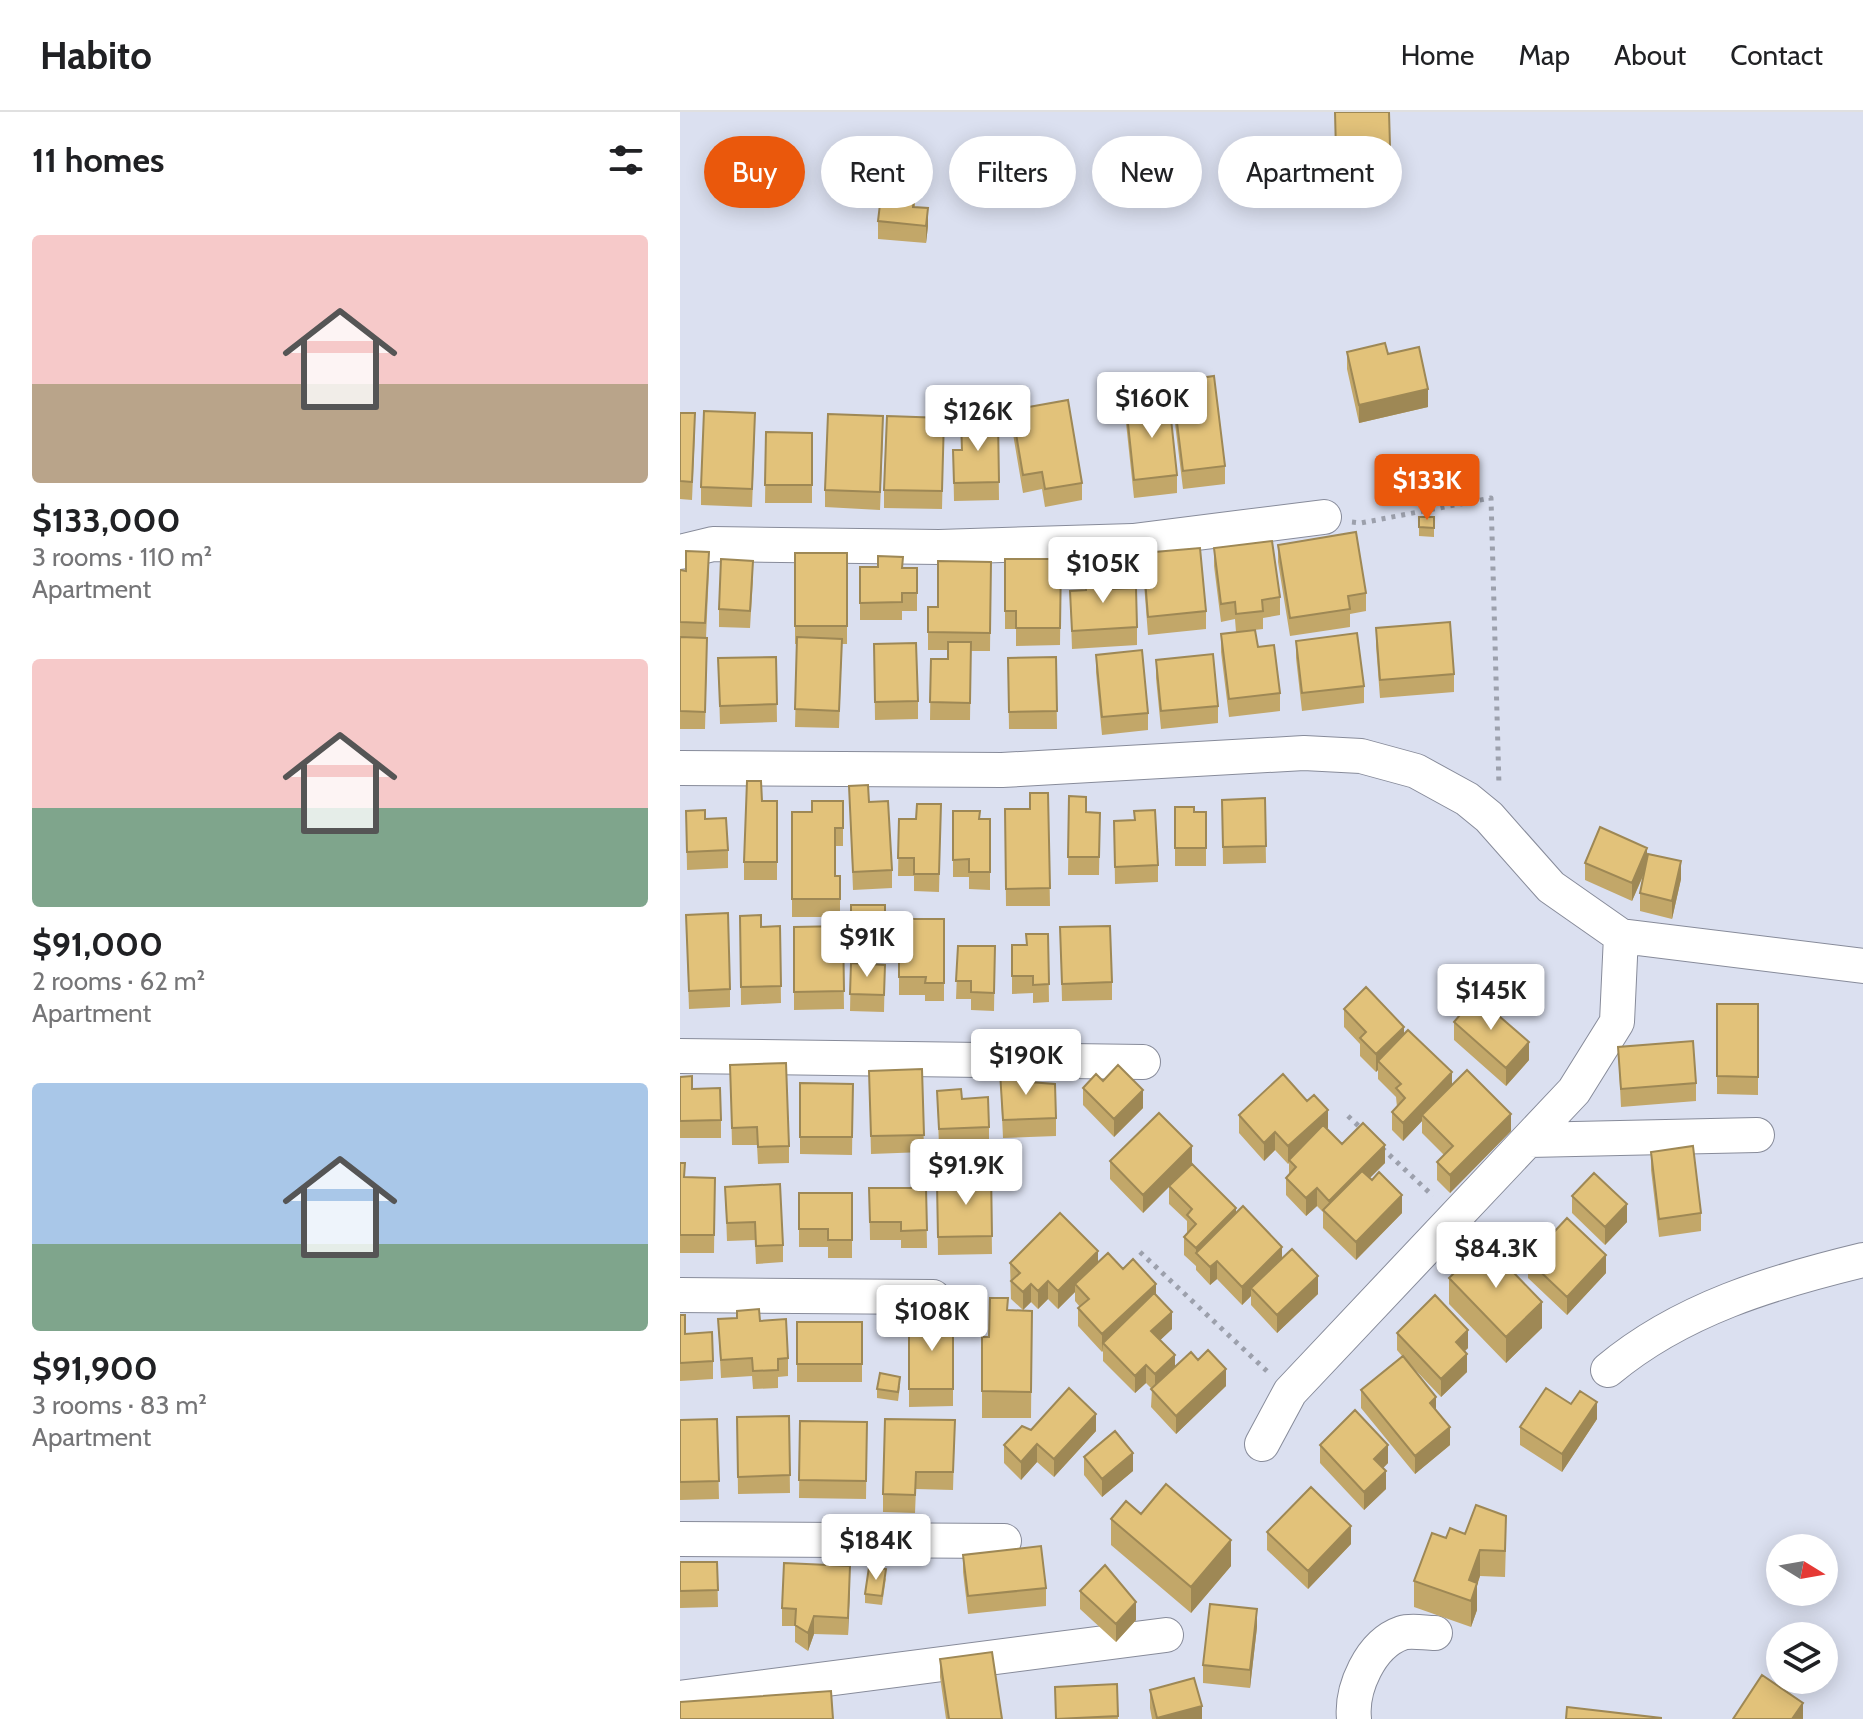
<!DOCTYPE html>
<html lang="en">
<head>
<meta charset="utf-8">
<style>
  body { margin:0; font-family:Cabin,sans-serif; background:#f2f2f2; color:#202124; height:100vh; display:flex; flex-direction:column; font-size:30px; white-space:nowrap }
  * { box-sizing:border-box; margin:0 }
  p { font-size:26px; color:#757577 }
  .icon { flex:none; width:44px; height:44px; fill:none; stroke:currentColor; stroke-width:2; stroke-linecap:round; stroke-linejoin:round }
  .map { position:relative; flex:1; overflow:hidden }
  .panel { display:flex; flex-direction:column; background:#fff; width:680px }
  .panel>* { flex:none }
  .top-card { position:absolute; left:24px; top:24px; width:760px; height:72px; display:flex; gap:16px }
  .needle { width:52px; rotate:101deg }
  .tools { position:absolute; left:1086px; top:1422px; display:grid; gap:16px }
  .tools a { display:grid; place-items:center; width:72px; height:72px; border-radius:50%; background:#fff; box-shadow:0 4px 20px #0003; font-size:40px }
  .price { position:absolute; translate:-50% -68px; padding:0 18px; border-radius:8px; background:#fff; color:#222; font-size:26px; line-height:52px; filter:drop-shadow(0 2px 4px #0008) }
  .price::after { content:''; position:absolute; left:50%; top:48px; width:24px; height:18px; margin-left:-12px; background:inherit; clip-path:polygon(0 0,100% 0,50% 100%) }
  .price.current { background:#ea580c; color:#fff }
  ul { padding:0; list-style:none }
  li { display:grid; align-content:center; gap:16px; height:424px; padding:0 32px }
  li span { display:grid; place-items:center; height:248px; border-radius:8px; color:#555 }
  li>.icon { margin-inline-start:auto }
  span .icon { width:144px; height:144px; fill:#fffc; stroke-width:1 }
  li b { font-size:34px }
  h2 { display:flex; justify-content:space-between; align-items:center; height:96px; padding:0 32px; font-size:34px }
  .tag { padding:0 28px; border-radius:36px; background:#fff; box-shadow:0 4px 20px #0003; font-size:28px; line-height:72px }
  .tag.current { background:#ea580c; color:#fff }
  header { display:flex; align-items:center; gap:48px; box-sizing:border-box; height:112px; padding:0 40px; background:#fff; border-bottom:2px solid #e0e0e0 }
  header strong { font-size:38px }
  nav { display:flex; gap:44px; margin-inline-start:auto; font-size:28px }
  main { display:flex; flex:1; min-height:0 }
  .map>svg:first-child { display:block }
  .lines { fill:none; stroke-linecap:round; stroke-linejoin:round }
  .minor-casing { stroke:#878b9a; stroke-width:36 }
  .path { stroke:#9ca0ac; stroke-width:5; stroke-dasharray:4 6; stroke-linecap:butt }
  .minor { stroke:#fff; stroke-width:34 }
  .wall { fill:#c2a769 }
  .shaded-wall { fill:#9e8855 }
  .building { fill:#e2c27a; stroke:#9e8855; stroke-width:2 }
</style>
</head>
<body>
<header>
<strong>Habito</strong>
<nav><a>Home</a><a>Map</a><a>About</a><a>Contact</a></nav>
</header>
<main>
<section class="panel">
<h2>11 homes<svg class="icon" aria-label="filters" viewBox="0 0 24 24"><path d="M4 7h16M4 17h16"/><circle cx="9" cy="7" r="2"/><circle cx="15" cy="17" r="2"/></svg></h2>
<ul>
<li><span style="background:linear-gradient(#f6c9c9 60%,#b9a48a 0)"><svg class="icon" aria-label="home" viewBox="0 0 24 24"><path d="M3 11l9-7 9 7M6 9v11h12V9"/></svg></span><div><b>$133,000</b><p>3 rooms · 110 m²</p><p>Apartment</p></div></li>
<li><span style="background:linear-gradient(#f6c9c9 60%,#7fa58c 0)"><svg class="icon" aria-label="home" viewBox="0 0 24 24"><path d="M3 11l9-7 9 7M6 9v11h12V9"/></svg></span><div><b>$91,000</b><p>2 rooms · 62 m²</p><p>Apartment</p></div></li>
<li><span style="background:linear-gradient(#a9c7e8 65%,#7fa58c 0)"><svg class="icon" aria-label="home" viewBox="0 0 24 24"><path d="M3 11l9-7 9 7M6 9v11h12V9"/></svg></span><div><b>$91,900</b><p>3 rooms · 83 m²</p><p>Apartment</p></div></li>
</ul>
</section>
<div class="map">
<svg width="1183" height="1607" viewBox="0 0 1183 1607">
  <rect width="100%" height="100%" fill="#dbe0f0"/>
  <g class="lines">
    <g class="minor-casing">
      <path id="minor" d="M0,440L33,432L259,435L453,429L644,405
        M0,656L322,658L624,641L681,644L736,659L787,687L809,705L871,775L941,824L1183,854
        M0,944L463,950
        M849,1028L1077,1023
        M0,1183L253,1185
        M928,1258C1001,1197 1092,1170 1183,1148
        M582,1332L610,1280L894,979L937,910L941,824
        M0,1427L324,1429
        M0,1586L486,1523
        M674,1607C671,1577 690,1532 722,1521C731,1518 745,1521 755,1521"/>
    </g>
    <path class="path" d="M672,410L681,411L811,386L819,674
      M668,1004L683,1018
      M702,1036L753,1084
      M460,1140L589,1261"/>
    <use href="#minor" class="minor"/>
  </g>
  <path class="wall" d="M655,0L710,34V51L656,57Z
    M235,88V95L248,114L246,131L198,127V109Z
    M667,240L708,242L748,295L679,311L667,257Z
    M492,270L545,354V372L503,377L492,287Z
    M446,293L497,363V381L454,386L446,311Z
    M332,298L402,371V388L365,395L362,377L343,381L332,316Z
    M0,301L15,319L12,388L0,387Z
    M264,306L262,397L204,396V378Z
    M318,308L319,388L274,389L273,338H281Z
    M75,319L72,395L21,393V375Z
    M86,320L132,321V391H85Z
    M203,322L200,398L145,395V378Z
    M739,405H754V425L739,424Z
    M598,433L686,481V499L670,502V515L610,524L598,450Z
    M534,436L600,485V503L583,506V517L556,520L555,507L541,510L534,454Z
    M115,441H167V532H162L159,616L115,615L117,532H115Z
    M463,441L526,499V517L468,523L463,459Z
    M325,447H381L380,533L336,534V517H325Z
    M311,450L310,539H291L290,608H250L251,547H268V538H248V495H258Z
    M180,455L237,456V499H222V508H180Z
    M0,458H29L26,526L27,544L25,617H0Z
    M405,462L433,477L457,515V533L392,537L390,479L405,478Z
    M73,467L70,516L39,515V497Z
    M696,516L774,562V580L700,586L696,534Z
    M541,522L600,581V599L549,605L541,540Z
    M616,529L684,574V591L622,599L616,546Z
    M194,532L238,589V607L195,608Z
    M416,543L468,601V618L422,623L416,560Z
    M96,545L97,610L40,612L38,546Z
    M376,545L377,617H329L328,546Z
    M476,548L538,594V611L481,617L476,566Z
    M169,674L189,690L212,758V776L173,778Z
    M368,681L370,794H326L325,697H350Z
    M389,684L406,700L420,701L419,763H388Z
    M585,686L586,751L543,752L542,688Z
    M82,689H97V768H64V750Z
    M163,689V734H155V764H160V805H112V700H132Z
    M261,692L259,780L234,779V764H218L219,707H236Z
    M495,695L514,700H526V754H495Z
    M6,699L25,707L48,738V756L7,758Z
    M273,699L300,707H310V778L289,777V765H273Z
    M434,709L478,753V770L435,772Z
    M967,745L1001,767L992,807L960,799V781L964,762L952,789L905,768V751Z
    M171,793H205V848H171Z
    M6,803L50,877V895L9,897Z
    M60,804L81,815L100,814L101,891L61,893Z
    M219,807H264V889H245V883H219Z
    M163,814L164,897L114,898V815Z
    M380,815L432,870V888L382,889Z
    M368,822L369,890L353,891V881L332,882V833H346Z
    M278,834H315L314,899L291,898V887H276Z
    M171,851L205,853L204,900L170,899Z
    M1037,892H1078V983L1037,982Z
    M664,897L724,922L772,972L831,1019L770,1081L757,1068V1050L764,1043L742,1021V1009L723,1029L712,1018V1000L717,995L716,985L698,967V958L696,960L680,944V932L664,915Z
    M774,910L849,948L826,974L774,928Z
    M938,935L1016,971V989L941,995Z
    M50,953L109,1034V1051L78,1052L77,1033H52Z
    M242,957L244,1040L191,1042L189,959Z
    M320,960L349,970L376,1006V1024L323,1026Z
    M0,965L41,1008V1026H0Z
    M120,971L173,972L172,1043L120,1042Z
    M403,976L463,996L434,1025L403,993Z
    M257,979L282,987L309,1015V1032L259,1035Z
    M559,1003L648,1016L647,1017L662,1032L705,1051L689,1066L722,1101L676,1148L643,1116V1100L637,1094L626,1104L606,1083V1066L609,1062V1051L608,1052L595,1038L584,1049L559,1021Z
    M971,1040L1021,1101V1119L979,1125L971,1058Z
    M430,1049L512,1052L556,1101L638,1182L597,1221L571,1193V1184L562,1193L537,1167L530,1173L516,1158V1154L504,1143V1125L507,1121V1109L489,1092V1074L510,1053L463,1101L430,1067Z
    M0,1051L5,1065L35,1066L34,1141H0Z
    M311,1059L312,1142L258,1143L257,1072L284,1071Z
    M45,1075L103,1133V1150L76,1152L75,1128L47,1129Z
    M189,1076H246L247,1136H221V1128H190Z
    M119,1081H172V1146H148V1135H119Z
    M892,1084L947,1110L925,1133L892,1101Z
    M848,1148L926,1161L887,1203L848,1166Z
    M418,1150L443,1157L476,1184L492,1217L480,1228L495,1255L546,1274L496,1322L471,1295L472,1277L466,1271L455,1281L423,1249V1239L422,1240L398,1214V1196L400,1195L395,1189V1180L378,1197L368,1187L358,1197L351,1190L343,1198L331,1187L330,1151Z
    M769,1166L862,1216L826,1251L769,1192Z
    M328,1198L352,1199L351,1306H302V1225H309Z
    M273,1202V1294L229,1295V1216L242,1217Z
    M0,1203L5,1222L33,1249V1267L0,1269Z
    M38,1207L80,1209L108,1246V1264L98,1265V1276L73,1277L72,1264L41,1266Z
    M117,1210H182V1270H117Z
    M717,1221L788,1236L784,1239L787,1260L761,1285L726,1248L756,1299L770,1333L735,1362L681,1296V1278L722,1244L717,1238Z
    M220,1274L218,1289L197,1286V1277Z
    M109,1304L110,1381L58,1382L57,1305Z
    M37,1307L39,1387L0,1388V1308Z
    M917,1307L882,1360L840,1333V1315Z
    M275,1308L273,1378L236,1377L235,1401L203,1400V1382Z
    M120,1309L187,1310L186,1387L119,1386Z
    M351,1318L416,1319L374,1365L357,1350L341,1368L324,1351V1333Z
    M640,1333L708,1351L703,1356L706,1377L684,1398L640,1351Z
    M404,1345L453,1359L422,1385L404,1363Z
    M431,1407L551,1454L511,1501L431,1433Z
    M587,1420L671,1432L628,1477L587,1438Z
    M785,1422L826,1430L825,1465L800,1464L797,1473V1498L791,1515L734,1495V1469L766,1426Z
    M283,1443L366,1476V1494L288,1502L283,1460Z
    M0,1450H37L38,1495L0,1496Z
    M206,1466L202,1493L185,1491V1482Z
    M170,1472L168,1523L134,1522L128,1539L115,1530V1514H102V1496Z
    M400,1479L456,1508L436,1530L400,1497Z
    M577,1515L570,1576L523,1571V1553Z
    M260,1547L322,1607H266L260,1565Z
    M437,1572L438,1607H376L375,1575Z
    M470,1578L522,1607H472L470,1596Z"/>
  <path class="shaded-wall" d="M248,96V114L246,131V114Z
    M748,277V295L679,311V293Z
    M967,736V754L952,789V771Z
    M1001,749V767L992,807V789Z
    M724,915V933L698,949V958L696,960V942Z
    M849,930V948L826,974V956Z
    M772,960V978L742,1003V1009L723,1029V1011Z
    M463,978V996L434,1025V1007Z
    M648,998V1016L611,1050L609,1048L608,1052V1034Z
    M831,1002V1019L770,1081V1063Z
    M595,1020V1038L584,1049V1031Z
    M705,1033V1051L651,1105L649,1104V1089Z
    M512,1034V1052L463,1101V1083Z
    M637,1076V1094L626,1104V1086Z
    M722,1083V1101L676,1148V1130Z
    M947,1092V1110L925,1133V1115Z
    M556,1096V1113L516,1141V1154V1136Z
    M602,1135V1153L571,1176V1184L562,1193V1175Z
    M418,1139V1157L395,1172V1180L378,1197V1179Z
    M926,1143V1161L887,1203V1185Z
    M537,1149V1167L530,1173V1155Z
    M638,1164V1182L597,1221V1203Z
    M368,1169V1187L358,1197V1179Z
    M351,1172V1190L343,1198V1180Z
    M476,1172V1190L423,1231L422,1240V1222Z
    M862,1190V1216L826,1251V1225Z
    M492,1200V1217L471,1237V1219Z
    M788,1218V1236L776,1248V1230Z
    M787,1242V1260L761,1285V1267Z
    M495,1243V1261L475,1280V1262Z
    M466,1253V1271L455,1281V1264Z
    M546,1257V1274L496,1322V1304Z
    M756,1285V1303L750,1291Z
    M917,1290V1307L882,1360V1342Z
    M416,1302V1319L374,1365V1347Z
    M770,1315V1333L735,1362V1344Z
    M357,1332V1350L341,1368V1350Z
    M708,1333V1351L694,1365V1347Z
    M453,1341V1359L422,1385V1367Z
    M706,1359V1377L684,1398V1380Z
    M671,1414V1432L628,1477V1459Z
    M551,1428V1454L511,1501V1475Z
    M800,1438V1464L797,1473V1498L791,1515V1489L789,1468Z
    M170,1454V1472L168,1523V1506Z
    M456,1490V1508L436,1530V1512Z
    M577,1497V1515L570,1576V1558Z
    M134,1504V1522L128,1539V1521Z
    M1123,1591V1607H1112Z
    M522,1594V1607H477V1606Z"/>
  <path class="building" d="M655,0H709L710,34L656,40Z
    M203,67L235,71L233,95L248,96L246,114L198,109Z
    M705,231L708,242L739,235L748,277L679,293L667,240Z
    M534,264L545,354L503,359L492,270Z
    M388,288L402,371L365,377L362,360L343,363L332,298Z
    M489,288L497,363L454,368L446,293Z
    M24,299L75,301L72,377L21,375Z
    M0,301H15L12,370L0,369Z
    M148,302L203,304L200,380L145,378Z
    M207,304L264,306L262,379L204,378Z
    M318,308L319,370L274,371L273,338H282L281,309Z
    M86,320L132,321V373H85Z
    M739,405H754V416L739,415Z
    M676,420L686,481L668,484L670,497L610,506L598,433Z
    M592,429L600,485L582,488L583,499L556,502L555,490L541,492L534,436Z
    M520,436L526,499L468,505L463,441Z
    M6,439L29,440L25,511L0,510V458L6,459Z
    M115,441H167V514H115Z
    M198,444L223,445L222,456H237V481H222V490L180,491V455H198Z
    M41,447L73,449L70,499L39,497Z
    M325,447H381L380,516H336V499H325Z
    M258,449L311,450L310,521L248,520V495H258Z
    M432,461L433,477L456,476L457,515L392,519L390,479L406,478L405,462Z
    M770,510L774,562L700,568L696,516Z
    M575,518L578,535L594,533L600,581L549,587L541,522Z
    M677,521L684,574L622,581L616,529Z
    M0,525L27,526L25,600L0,599Z
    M117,525L162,527L159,599L115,597Z
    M268,530H291L290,591L250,590L251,547H268Z
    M236,531L238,589L195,590L194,532Z
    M462,538L468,601L422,605L416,543Z
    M533,542L538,594L481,599L476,548Z
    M96,545L97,592L40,594L38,546Z
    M376,545L377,599L329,600L328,546Z
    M67,669H81L82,689H97V750H64Z
    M188,673L189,690L208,689L212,758L173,760L169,674Z
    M350,681H368L370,776L326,777L325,697H350Z
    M389,684L406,685V700L420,701L419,745H388Z
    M585,686L586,734L543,735L542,688Z
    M132,689H163V716H155V764H160V787H112V700H132Z
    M237,692H261L259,762H234V746H218L219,707H236Z
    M495,695H514V700H526V736H495Z
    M25,698V707L46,706L48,738L7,740L6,699Z
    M475,698L478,753L435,755L434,709L455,708L454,699Z
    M273,699H300L299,707H310V760H289V747L273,748Z
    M920,715L967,736L952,771L905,751Z
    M968,742L1001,749L992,789L960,781Z
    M171,793H205V830L171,831Z
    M48,801L50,877L9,879L6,803Z
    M81,803V815L100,814L101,874L61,875L60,804Z
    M219,807H264V871H245L246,865H219Z
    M163,814L164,879L114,880V815Z
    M430,814L432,870L382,872L380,815Z
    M346,822H368L369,872L353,873V864H332V833H347Z
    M278,834H315L314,881L291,880V869H276Z
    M171,851L205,853L204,883L170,882Z
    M686,875L724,915L696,942L680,926L686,920L664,897Z
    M796,884L849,930L826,956L774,910Z
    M1037,892H1078V965L1037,964Z
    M728,918L772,960L723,1011L712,1000L725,986L716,976L721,972L698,949Z
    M1013,929L1016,971L941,977L938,935Z
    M106,951L109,1034L78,1035L77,1015L52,1016L50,953Z
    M438,953L463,978L434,1007L403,976L416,962L423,969Z
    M242,957L244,1023L191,1024L189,959Z
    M348,958L349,970L375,972L376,1006L323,1008L320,960Z
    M787,958L831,1002L770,1063L757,1050L773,1034L742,1003Z
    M603,962L627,989L634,983L648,998L608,1034L595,1020L584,1031L559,1003Z
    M12,964V977L40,976L41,1008L0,1009V965Z
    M120,971L173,972L172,1025H120Z
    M281,977L282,987L308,985L309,1015L259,1017L257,979Z
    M479,1001L512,1034L463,1083L430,1049Z
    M683,1011L705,1033L649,1089L637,1076L626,1086L606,1066L616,1055L609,1048L643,1013L662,1032Z
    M1013,1034L1021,1101L979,1107L971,1040Z
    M0,1051H5L4,1065L35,1066L34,1123H0Z
    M512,1052L556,1096L516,1136L504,1125L516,1112L507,1103L512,1097L489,1074Z
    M284,1059H311L312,1124L258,1125L257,1072L284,1071Z
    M682,1059L692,1068L699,1060L722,1083L676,1130L643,1098Z
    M914,1061L947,1092L925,1115L892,1084Z
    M100,1072L103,1133L76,1134L75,1110L47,1111L45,1075Z
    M189,1076H246L247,1118L221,1119V1110H190Z
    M119,1081H172V1128H148V1117H119Z
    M563,1094L602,1135L562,1175L537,1149L530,1155L516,1141Z
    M380,1101L418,1139L378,1179L368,1169L358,1179L351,1172L343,1180L331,1169L340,1161L330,1151Z
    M887,1106L926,1143L887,1185L848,1148Z
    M805,1131L862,1190L826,1225L769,1166Z
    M612,1137L638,1164L597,1203L571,1176Z
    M428,1141L443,1157L453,1147L476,1172L422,1222L398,1196L409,1187L395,1172Z
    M474,1181L492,1200L471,1219L495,1243L475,1262L466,1253L455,1264L423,1231Z
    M755,1183L788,1218L776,1230L787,1242L761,1267L717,1221Z
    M310,1186H328L327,1198L352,1199L351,1280L302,1279V1225H309Z
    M79,1197L80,1209L106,1207L108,1246L98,1247V1258L73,1259L72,1246L41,1248L38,1207L57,1206V1199Z
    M242,1202H273V1277H229V1216L242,1217Z
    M0,1203H5V1222L32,1220L33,1249L0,1251Z
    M117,1210H182V1252H117Z
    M528,1238L546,1257L496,1304L471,1277L511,1240L518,1248Z
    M723,1244L756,1285L750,1291L770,1315L735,1344L681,1278Z
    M200,1261L220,1265L218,1280L197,1277Z
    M389,1276L416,1302L374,1347L357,1332L341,1350L324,1333L342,1314L351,1318Z
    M866,1276L891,1292L900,1279L917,1290L882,1342L840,1315Z
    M675,1298L708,1333L694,1347L706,1359L684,1380L640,1333Z
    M109,1304L110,1363L58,1365L57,1305Z
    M37,1307L39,1369L0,1370V1308Z
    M205,1307L275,1308L273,1360H236L235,1383L203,1382Z
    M120,1309L187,1310L186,1369L119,1368Z
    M435,1319L453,1341L422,1367L404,1345Z
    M486,1372L551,1428L511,1475L431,1407L446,1389L461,1402Z
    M631,1375L671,1414L628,1459L587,1420Z
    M796,1393L826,1404L825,1439L800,1438L789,1468L797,1471L791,1489L734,1469L752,1421L766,1426L770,1416L785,1422Z
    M361,1434L366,1476L288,1484L283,1443Z
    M0,1450H37L38,1478L0,1479Z
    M104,1451L170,1454L168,1506L134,1504L128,1521L115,1513L116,1497L102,1496Z
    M425,1453L456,1490L436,1512L400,1479Z
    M189,1455L206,1457L202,1484L185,1482Z
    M530,1492L577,1497L570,1558L523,1553Z
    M312,1540L322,1607H269L260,1547Z
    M1082,1563L1123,1591L1112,1607H1053Z
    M514,1566L522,1594L477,1606L470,1578Z
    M437,1572L438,1604L376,1607L375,1575Z
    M151,1579L153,1607H0V1590Z
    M887,1595L981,1606V1607H886Z"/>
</svg>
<div class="tools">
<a><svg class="needle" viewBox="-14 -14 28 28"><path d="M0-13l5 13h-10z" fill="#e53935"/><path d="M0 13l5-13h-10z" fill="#757577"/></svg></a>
<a><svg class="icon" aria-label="layers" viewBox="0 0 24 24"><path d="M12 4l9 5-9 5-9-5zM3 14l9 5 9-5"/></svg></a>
</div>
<b class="price" style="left:472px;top:328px">$160K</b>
<b class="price" style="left:298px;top:341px">$126K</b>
<b class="price current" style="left:747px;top:410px">$133K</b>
<b class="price" style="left:423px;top:493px">$105K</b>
<b class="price" style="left:187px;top:867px">$91K</b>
<b class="price" style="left:811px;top:920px">$145K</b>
<b class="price" style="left:346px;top:985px">$190K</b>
<b class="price" style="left:286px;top:1095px">$91.9K</b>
<b class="price" style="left:816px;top:1178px">$84.3K</b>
<b class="price" style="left:252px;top:1241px">$108K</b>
<b class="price" style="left:196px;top:1470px">$184K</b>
<div class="top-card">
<a class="tag current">Buy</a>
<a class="tag">Rent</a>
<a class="tag">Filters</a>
<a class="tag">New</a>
<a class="tag">Apartment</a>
</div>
</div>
</main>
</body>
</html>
